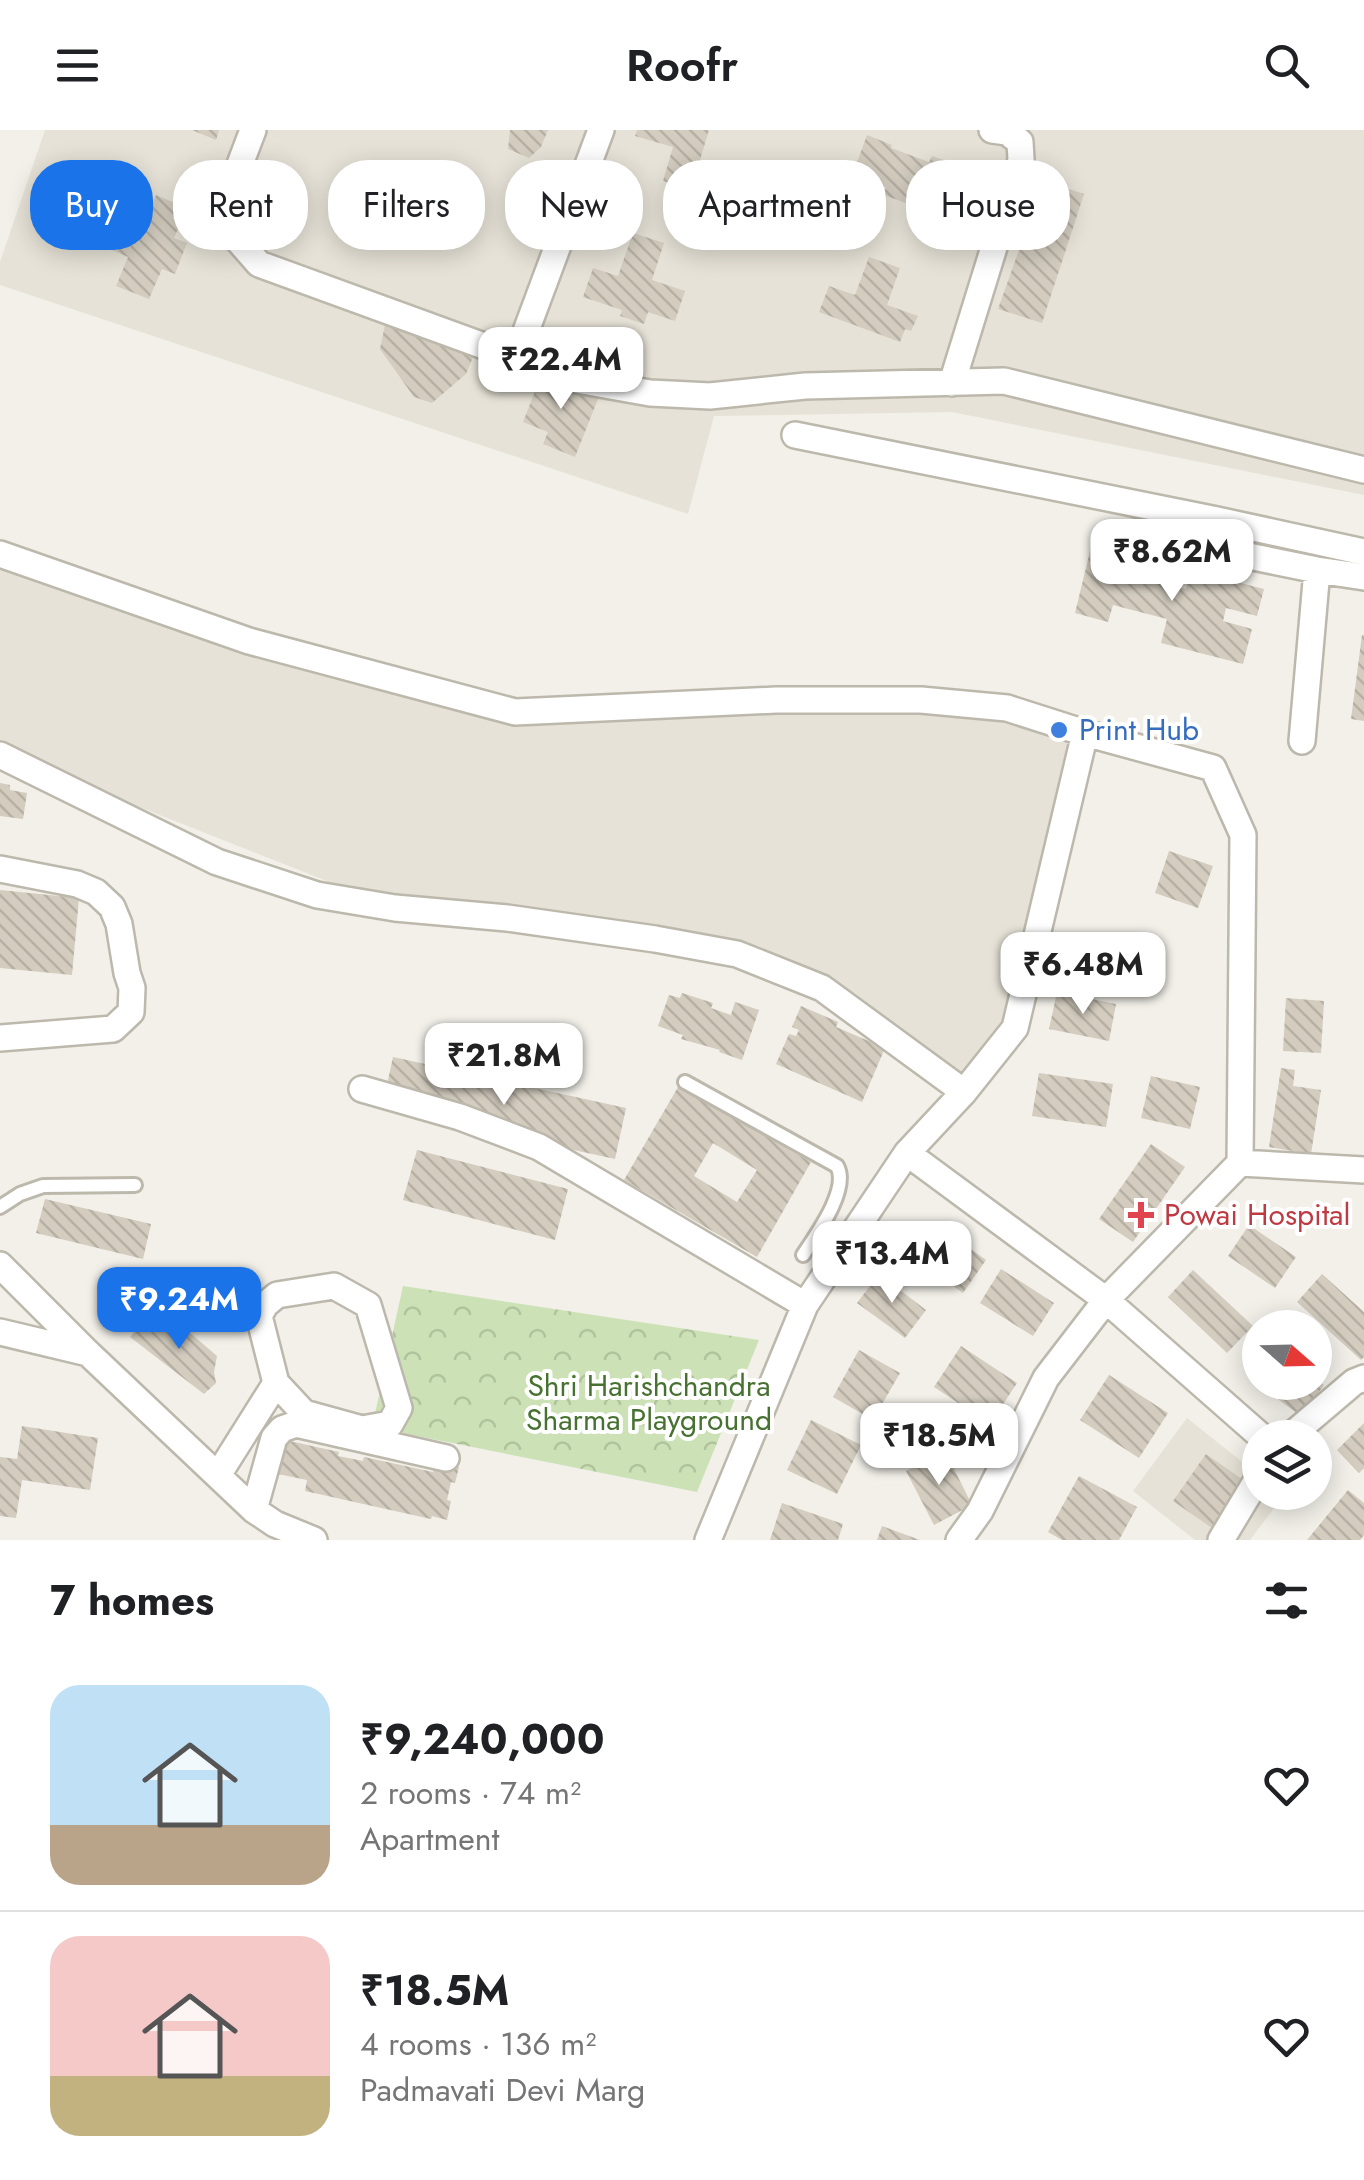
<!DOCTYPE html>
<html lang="en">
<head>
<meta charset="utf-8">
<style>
  body { margin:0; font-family:Jost,sans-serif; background:#f2f2f2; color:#202124; height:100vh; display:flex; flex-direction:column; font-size:38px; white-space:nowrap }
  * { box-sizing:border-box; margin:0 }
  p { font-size:32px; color:#757577 }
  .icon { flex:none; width:55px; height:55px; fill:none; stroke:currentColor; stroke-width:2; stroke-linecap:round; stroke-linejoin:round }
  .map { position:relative; height:1410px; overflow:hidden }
  .drawer { display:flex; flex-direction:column; background:#fff; flex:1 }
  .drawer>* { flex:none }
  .hud { position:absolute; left:30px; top:30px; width:1305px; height:90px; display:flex; gap:20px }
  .needle { width:65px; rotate:110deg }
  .controls { position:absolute; left:1242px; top:1180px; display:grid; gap:20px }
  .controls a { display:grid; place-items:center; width:90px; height:90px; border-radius:50%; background:#fff; box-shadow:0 5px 25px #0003; font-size:50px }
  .price { position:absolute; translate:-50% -85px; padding:0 22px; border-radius:20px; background:#fff; color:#222; font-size:32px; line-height:65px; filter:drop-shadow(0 2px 5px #0008) }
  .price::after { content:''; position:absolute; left:50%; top:60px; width:30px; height:22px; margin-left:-15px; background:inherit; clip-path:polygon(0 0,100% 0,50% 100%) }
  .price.on { background:#1a73e8; color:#fff }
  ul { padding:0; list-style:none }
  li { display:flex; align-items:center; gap:30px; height:250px; padding:0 50px }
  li+li { border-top:2px solid #e0e0e0 }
  li span { display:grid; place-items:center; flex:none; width:280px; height:200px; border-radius:30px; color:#555 }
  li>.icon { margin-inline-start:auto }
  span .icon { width:120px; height:120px; fill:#fffc; stroke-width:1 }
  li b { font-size:42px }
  h2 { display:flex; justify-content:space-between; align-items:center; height:120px; padding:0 50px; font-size:42px }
  .pill { padding:0 35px; border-radius:40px; background:#fff; box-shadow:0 5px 25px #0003; font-size:35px; line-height:90px }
  .pill.on { background:#1a73e8; color:#fff }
  header { display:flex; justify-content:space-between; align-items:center; height:130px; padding:0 50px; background:#fff; font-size:45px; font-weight:600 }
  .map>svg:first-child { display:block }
  .residential { fill:#e6e2d7 }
  .park { fill:url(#park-crowns) }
  .building { fill:url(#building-back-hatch); fill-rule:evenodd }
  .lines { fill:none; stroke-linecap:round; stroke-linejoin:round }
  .service-casing { stroke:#bdb8ac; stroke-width:18 }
  .minor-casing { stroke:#bdb8ac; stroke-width:30 }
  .service { stroke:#fff; stroke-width:12 }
  .minor { stroke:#fff; stroke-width:25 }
  .shop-dot { fill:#3f7fe0; stroke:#fff; stroke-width:4 }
  .health-dot { fill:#e0444e; stroke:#fff; stroke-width:4 }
  .labels { text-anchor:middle; stroke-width:8; stroke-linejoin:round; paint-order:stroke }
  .shop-label { font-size:30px; fill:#366cbe; stroke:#fff; text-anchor:start }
  .health-label { font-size:30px; fill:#be3a42; stroke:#fff; text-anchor:start }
  .park-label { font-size:30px; fill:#477131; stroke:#fff }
</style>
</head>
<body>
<header><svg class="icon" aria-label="menu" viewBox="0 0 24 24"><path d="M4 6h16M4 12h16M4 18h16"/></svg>Roofr<svg class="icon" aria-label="search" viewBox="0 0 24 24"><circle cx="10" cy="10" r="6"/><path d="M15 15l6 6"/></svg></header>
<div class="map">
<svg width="1364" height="1410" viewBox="0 0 1364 1410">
  <defs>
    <pattern id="park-crowns" width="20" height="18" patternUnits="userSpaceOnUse" patternTransform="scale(2.5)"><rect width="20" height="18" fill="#cce2b6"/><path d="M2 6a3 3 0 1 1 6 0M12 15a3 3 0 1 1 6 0" fill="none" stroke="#b1c39d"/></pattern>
    <pattern id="building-back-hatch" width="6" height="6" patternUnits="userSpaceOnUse" patternTransform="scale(2.5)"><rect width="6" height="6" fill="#d3ccbf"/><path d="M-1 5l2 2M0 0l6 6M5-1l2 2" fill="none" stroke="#b6b0a5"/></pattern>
  </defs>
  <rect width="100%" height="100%" fill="#f2f0e9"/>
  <path class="residential" d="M45,0H1364V365L952,282L714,286L688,384L0,155V132Z
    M0,424L323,531L581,579L921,570L1085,603L1015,898L964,962L824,858L737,824L395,778L0,622Z
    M1187,1288L1260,1346V1362L1281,1363L1284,1365L1250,1410H1195L1133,1361Z"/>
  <path class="park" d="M403,1156L759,1210L697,1362L372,1297Z"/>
  <path class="building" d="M192,0H219L216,10Z
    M510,0H548L541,17L529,28L508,19Z
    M637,0H709L691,60L663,51L673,17L635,6Z
    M867,5L892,15L891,18L929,32L932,26L958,35L941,81L921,73L919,78L884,65L886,57L864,49L861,58L849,54Z
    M1041,50L1084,64L1042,193L998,179L1025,103L1015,100L1022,78H1025L1033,53L1040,56Z
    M156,65L187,78L174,108L187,113L175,144L162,139L149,169L116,156L128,127L93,112L102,91L106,93L110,82L144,96Z
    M633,103L664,113L652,150L685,161L675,191L648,182L644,194L620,186L622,180L583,167L593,138L618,146Z
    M869,127L900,138L887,175L918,186L911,201L905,199L900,212L819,182L829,156L855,165Z
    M386,190L478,215L466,244L432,273L414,267L380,219Z
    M543,241L600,264L575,327L543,314L548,302L523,292Z
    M1093,409L1126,418L1120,443L1186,459L1190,440L1264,459L1257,486L1226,478L1223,491L1252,499L1243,534L1161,513L1167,489L1113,475L1108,492L1075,483Z
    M1362,505H1364V591L1351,589Z
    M0,653L10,655V660L27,663L23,689L0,686Z
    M1169,721L1213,736L1198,778L1155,763Z
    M0,760L79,768L72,845L0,838Z
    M1057,862L1116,874L1109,911L1049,899Z
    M682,863L713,873L711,878L731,885L735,872L759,880L742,930L719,922L720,920L681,909L683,905L658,896L669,865L680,868Z
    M1286,868L1324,871L1321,923L1283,921Z
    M801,876L838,892L836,897L885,918L862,972L776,934L789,904L796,906L799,900L792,897Z
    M393,927L626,978L615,1029L382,978Z
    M1281,938L1295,940L1293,956L1321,960L1311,1024L1269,1017Z
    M1039,943L1113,954L1106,997L1032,986Z
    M1151,946L1200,957L1190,999L1141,988Z
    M678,957L811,1032L757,1127L624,1050ZM713,1013L757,1040L737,1072L694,1046Z
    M1151,1014L1185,1037L1133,1112L1099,1089Z
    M417,1020L568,1059L555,1110L403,1070Z
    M45,1069L151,1094L143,1129L36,1103Z
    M935,1093L986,1130L963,1163L911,1126Z
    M1249,1095L1296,1127L1275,1158L1228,1126Z
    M1001,1139L1054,1173L1033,1206L980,1173Z
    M1193,1140L1253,1196L1227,1223L1168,1167Z
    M879,1144L926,1180L905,1208L857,1173Z
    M1322,1144L1364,1182V1227L1361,1230L1297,1172Z
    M144,1191H175L196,1208L217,1226L214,1242L216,1253L204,1264L130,1207Z
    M961,1216L1017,1253L990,1294L934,1257Z
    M859,1220L900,1243L873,1290L833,1267Z
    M1260,1241V1252H1315V1248L1324,1255L1301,1286L1253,1251Z
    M1109,1245L1168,1283L1139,1328L1080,1290Z
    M811,1290L861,1315L837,1364L787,1340Z
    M1364,1293V1338L1359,1343L1337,1320Z
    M22,1296L98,1308L90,1360L22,1350L16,1388L0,1386V1327L17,1329Z
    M285,1310L339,1322L338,1326L363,1331L364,1327L433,1342L435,1332L459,1337L455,1353L451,1352L447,1370L451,1371L447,1390L432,1386L431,1389L305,1361L307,1350L278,1344Z
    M945,1321L972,1375L934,1395L906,1341Z
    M1206,1324L1252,1356L1219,1403L1173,1371Z
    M1079,1346L1137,1377L1119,1410H1062L1048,1402Z
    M1348,1360L1364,1373V1405L1360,1410H1307Z
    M782,1373L843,1394L838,1410H770Z
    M882,1396L920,1410H877Z"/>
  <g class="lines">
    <g class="service-casing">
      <path id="service" d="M685,952L837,1036C850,1059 816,1105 803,1125
        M0,1077L20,1064L43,1056L135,1055"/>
    </g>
    <g class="minor-casing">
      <path id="minor" d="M253,0L231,58L230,101L259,134L577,250L650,263L710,266L805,256L1004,251L1364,340
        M516,228L601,0
        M952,253L1021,30L1020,12L1007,2L992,0
        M795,305L1217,390L1364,422
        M1135,403L1317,440L1364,447
        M0,424L249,511L515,582L776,570H921L1007,578L1085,603L1213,638L1243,705L1240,1033
        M1302,611L1317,440
        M0,625L217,732L317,765L395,778L507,788L655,809L737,824L822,858L964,962
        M0,739L77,754L96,762L112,777L119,794L127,843L132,858L131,882L113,899L0,908
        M362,959L460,987L539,1017L805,1175
        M907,1023L1106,1170L1263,1308
        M0,1135L88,1223L254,1380L275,1394L314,1410
        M0,1202L88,1223
        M1288,1308L1354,1252L1364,1248
        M218,1345L276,1253L259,1186L265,1175L277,1165L334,1156L368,1175L399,1278L390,1294L362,1299L304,1283L276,1253
        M254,1380L274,1308L282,1299L296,1294L446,1328
        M708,1410L805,1175L907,1023L964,962L1015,898L1085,603
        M959,1410L980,1381L1046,1248L1106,1170L1240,1033L1364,1040
        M1221,1410L1260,1345"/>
    </g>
    <use href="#service" class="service"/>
    <use href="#minor" class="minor"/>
  </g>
  <circle class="shop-dot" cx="1059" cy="600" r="10"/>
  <path class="health-dot" d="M1136 1070h10v10h10v10h-10v10h-10v-10h-10v-10h10z"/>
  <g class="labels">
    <g class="shop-label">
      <text x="1079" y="610">Print Hub</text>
    </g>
    <g class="health-label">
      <text x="1164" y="1095">Powai Hospital</text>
    </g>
    <g class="park-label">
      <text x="649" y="1266">Shri Harishchandra<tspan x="649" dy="34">Sharma Playground</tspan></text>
    </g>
  </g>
</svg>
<div class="controls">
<a><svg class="needle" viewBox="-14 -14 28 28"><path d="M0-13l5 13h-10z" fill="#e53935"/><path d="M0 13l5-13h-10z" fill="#757577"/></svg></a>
<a><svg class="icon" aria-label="layers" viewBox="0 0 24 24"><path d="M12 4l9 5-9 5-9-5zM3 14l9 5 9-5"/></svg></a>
</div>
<b class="price" style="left:561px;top:282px">₹22.4M</b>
<b class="price" style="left:1172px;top:474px">₹8.62M</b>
<b class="price" style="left:1083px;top:887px">₹6.48M</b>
<b class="price" style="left:504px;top:978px">₹21.8M</b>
<b class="price" style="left:892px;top:1176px">₹13.4M</b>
<b class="price on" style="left:179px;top:1222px">₹9.24M</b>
<b class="price" style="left:939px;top:1358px">₹18.5M</b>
<div class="hud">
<a class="pill on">Buy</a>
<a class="pill">Rent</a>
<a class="pill">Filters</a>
<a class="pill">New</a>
<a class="pill">Apartment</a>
<a class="pill">House</a>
</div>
</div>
<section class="drawer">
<h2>7 homes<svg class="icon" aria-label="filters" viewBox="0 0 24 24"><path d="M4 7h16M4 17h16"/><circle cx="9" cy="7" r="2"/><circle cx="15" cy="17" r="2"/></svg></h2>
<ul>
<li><span style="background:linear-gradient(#bfe0f5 70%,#b9a48a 0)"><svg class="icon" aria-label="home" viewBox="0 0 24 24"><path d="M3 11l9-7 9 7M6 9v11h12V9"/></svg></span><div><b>₹9,240,000</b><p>2 rooms · 74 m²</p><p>Apartment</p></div><svg class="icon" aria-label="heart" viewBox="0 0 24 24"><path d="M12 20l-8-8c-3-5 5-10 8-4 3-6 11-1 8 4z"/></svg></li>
<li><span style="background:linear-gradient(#f6c9c9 70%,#c2b280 0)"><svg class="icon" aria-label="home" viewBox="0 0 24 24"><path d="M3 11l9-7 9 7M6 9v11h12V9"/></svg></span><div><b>₹18.5M</b><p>4 rooms · 136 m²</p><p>Padmavati Devi Marg</p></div><svg class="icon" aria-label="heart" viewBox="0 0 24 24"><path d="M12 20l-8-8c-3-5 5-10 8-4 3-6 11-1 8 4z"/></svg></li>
</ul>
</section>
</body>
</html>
